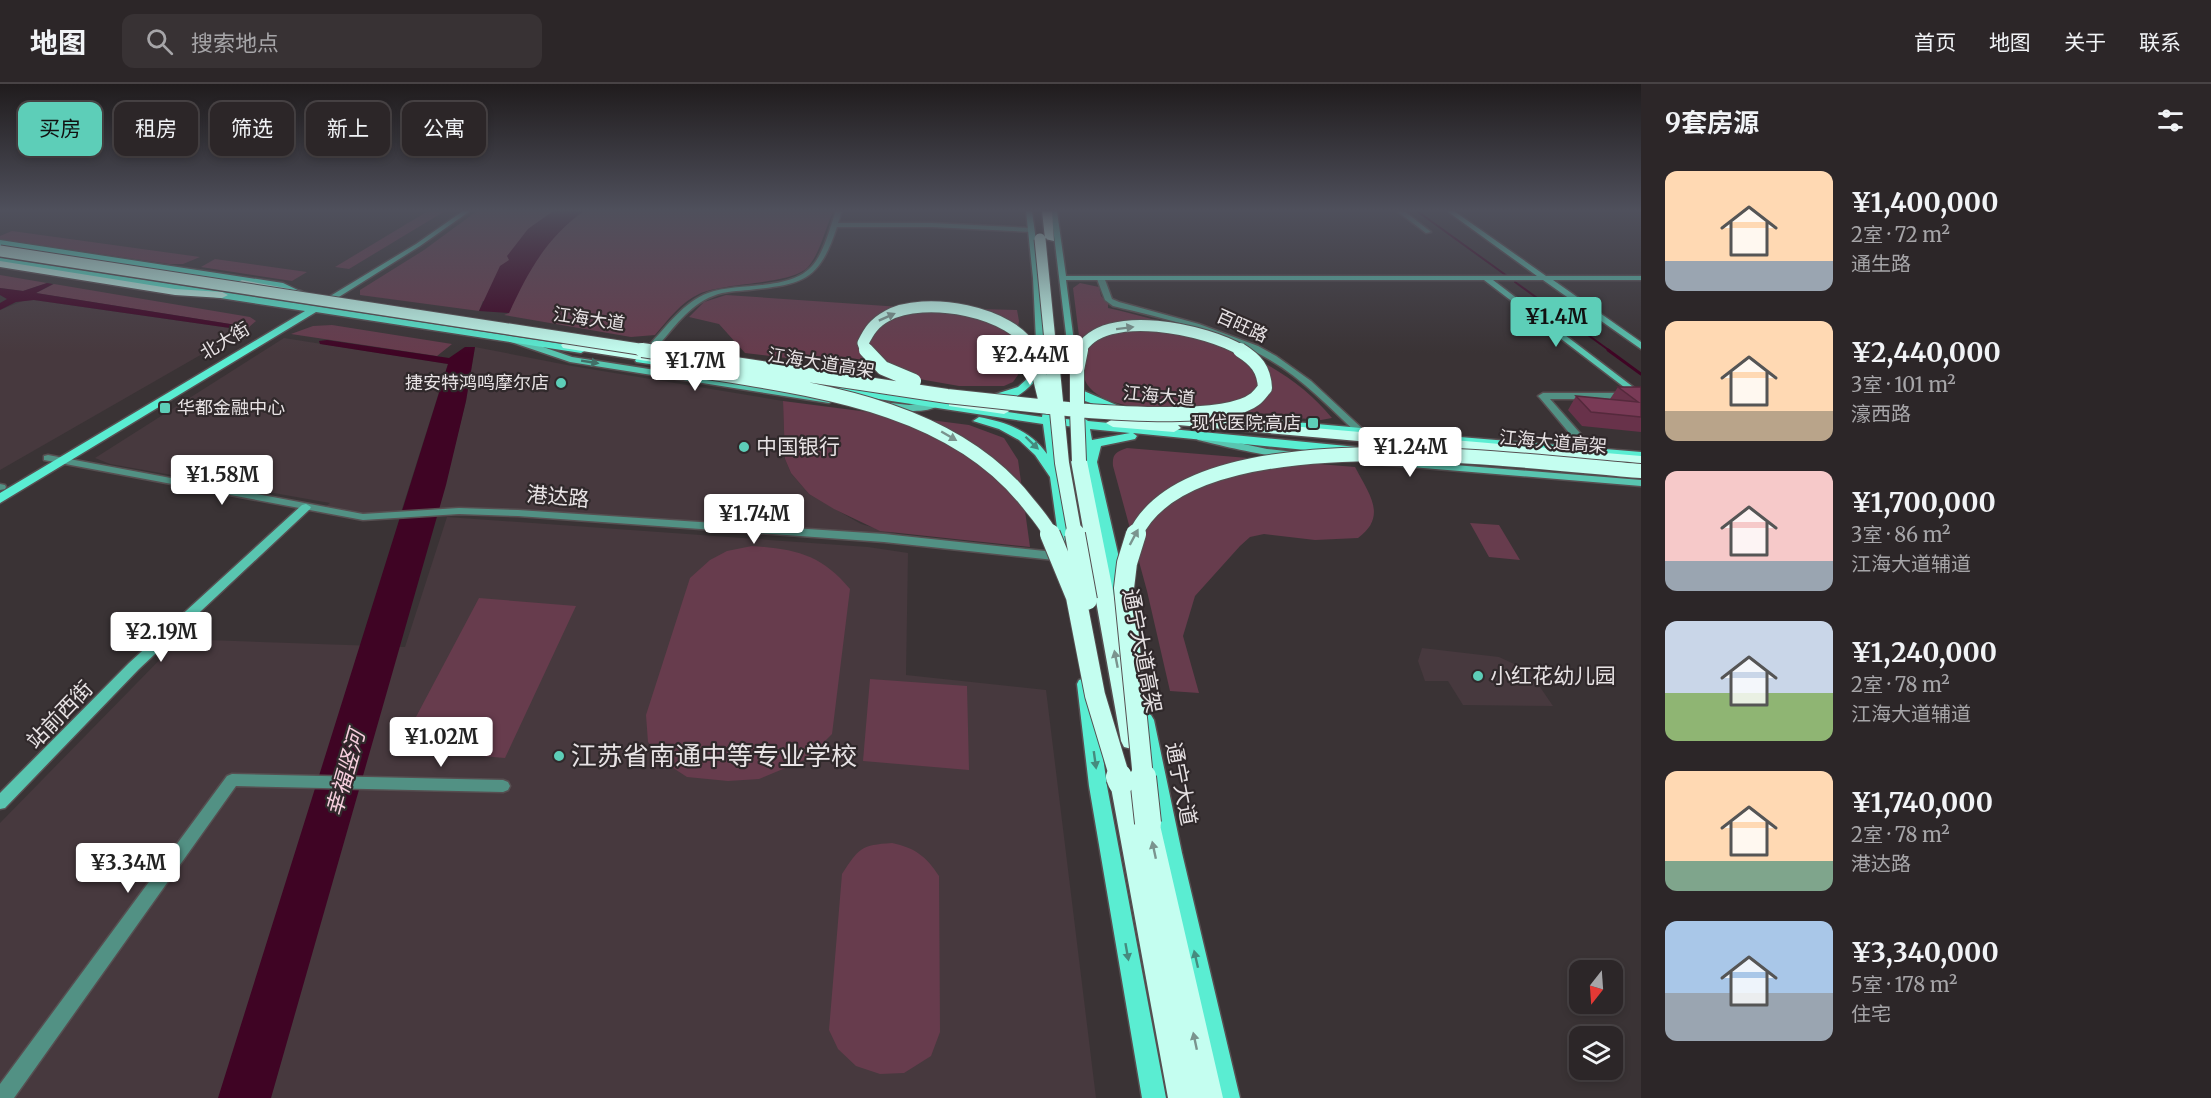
<!DOCTYPE html>
<html lang="zh">
<head>
<meta charset="utf-8">
<style>
  body { margin:0; font-family:Merriweather,"Noto Sans SC",serif; background:#383234; color:#f1f3f6; height:100vh; display:flex; flex-direction:column; font-size:22px; white-space:nowrap }
  * { box-sizing:border-box; margin:0 }
  p { font-size:20px; color:#a6a5a8 }
  .icon { flex:none; width:33px; height:33px; fill:none; stroke:currentColor; stroke-width:2; stroke-linecap:round; stroke-linejoin:round }
  .map { position:relative; flex:1; overflow:hidden }
  .sheet { display:flex; flex-direction:column; background:#2c2628; width:570px }
  .sheet>* { flex:none }
  .hud { position:absolute; left:18px; top:18px; width:570px; height:54px; display:flex; gap:12px }
  .needle { width:39px; rotate:197deg }
  .controls { position:absolute; left:1569px; top:876px; display:grid; gap:12px }
  .controls a { display:grid; place-items:center; width:54px; height:54px; border-radius:12px; background:#2c2628; box-shadow:0 3px 9px #0003,0 0 0 2px #484345; font-size:30px }
  .price { position:absolute; translate:-50% -51px; padding:0 14px; border-radius:6px; background:#fff; color:#222; font-size:20px; line-height:39px; filter:drop-shadow(0 2px 3px #0008) }
  .price::after { content:''; position:absolute; left:50%; top:36px; width:18px; height:14px; margin-left:-9px; background:inherit; clip-path:polygon(0 0,100% 0,50% 100%) }
  .price.on { background:#5dceb8; color:#111 }
  ul { padding:0; list-style:none }
  li { display:flex; align-items:center; gap:18px; height:150px; padding:0 24px }
  li span { display:grid; place-items:center; flex:none; width:168px; height:120px; border-radius:12px; color:#555 }
  li>.icon { margin-inline-start:auto }
  span .icon { width:72px; height:72px; fill:#fffc; stroke-width:1 }
  li b { font-size:26px }
  h2 { display:flex; justify-content:space-between; align-items:center; height:72px; padding:0 24px; font-size:26px }
  .pill { padding:0 21px; border-radius:12px; background:#2c2628; box-shadow:0 3px 9px #0003,0 0 0 2px #484345; font-size:21px; line-height:54px }
  .pill.on { background:#5dceb8; color:#111 }
  header { display:flex; align-items:center; gap:36px; box-sizing:border-box; height:84px; padding:0 30px; background:#2c2628; border-bottom:2px solid #484345 }
  header strong { font-size:28px }
  nav { display:flex; gap:33px; margin-inline-start:auto; font-size:21px }
  .search { width:420px; height:54px; background:#383234; display:flex; align-items:center; gap:15px; box-sizing:border-box; padding:0 21px; border-radius:12px; color:#a6a5a8; font-size:22px }
  main { display:flex; flex:1; min-height:0 }
  .map>svg:first-child { display:block }
  .built { fill:#47393e }
  .green { fill:#673c4d }
  .water { fill:#3f0424 }
  .lines { fill:none; stroke-linecap:round; stroke-linejoin:round }
  .stream-far1 { stroke:#3f0424; stroke-width:2 }
  .stream { stroke:#3f0424; stroke-width:3 }
  .street-casing { stroke:#564f51; stroke-width:3 }
  .secondary-casing { stroke:#564f51; stroke-width:3 }
  .primary-casing { stroke:#564f51; stroke-width:3 }
  .highway-casing { stroke:#564f51; stroke-width:3 }
  .street { fill:#529184; fill-rule:evenodd }
  .secondary { fill:#59c5b0; fill-rule:evenodd }
  .primary { fill:#5aedd2; fill-rule:evenodd }
  .highway { fill:#c4fef0; fill-rule:evenodd }
  .highway-bridge-far3-casing { stroke:#564f51; stroke-width:13; stroke-linecap:butt }
  .highway-bridge-far2-casing { stroke:#564f51; stroke-width:16; stroke-linecap:butt }
  .highway-bridge-far1-casing { stroke:#564f51; stroke-width:22; stroke-linecap:butt }
  .highway-bridge-casing { stroke:#564f51; stroke-width:28; stroke-linecap:butt }
  .highway-bridge-far3 { stroke:#c4fef0; stroke-width:11 }
  .highway-bridge-far2 { stroke:#c4fef0; stroke-width:14 }
  .highway-bridge-far1 { stroke:#c4fef0; stroke-width:20 }
  .highway-bridge { stroke:#c4fef0; stroke-width:26 }
  .wall { fill:#68324a }
  .building { fill:#793a56; stroke:#55293c; stroke-width:1.5 }
  .oneway { fill:#7a948e }
  .oneway2 { fill:#426f67 }
  .oneway3 { fill:#458b7e }
  .poi-dot { fill:#5dceb8; stroke:#30292b; stroke-width:2 }
  .labels { text-anchor:middle; stroke-width:4.5; stroke-linejoin:round; paint-order:stroke }
  .far-street-label { font-size:18px; fill:#e7e2e4; stroke:#30292b }
  .far-poi-label { font-size:18px; fill:#e7e2e4; stroke:#30292b; text-anchor:end }
  .poi-label { font-size:21px; fill:#e7e2e4; stroke:#30292b; text-anchor:start }
  .street-label { font-size:21px; fill:#e7e2e4; stroke:#30292b }
  .water-label { font-size:22px; font-style:italic; fill:#f6cedd; stroke:#30292b }
  .near-poi-label { font-size:26px; fill:#e7e2e4; stroke:#30292b; text-anchor:start }
</style>
</head>
<body>
<header>
<strong>地图</strong>
<div class="search"><svg class="icon" aria-label="search" viewBox="0 0 24 24"><circle cx="10" cy="10" r="6"/><path d="M15 15l6 6"/></svg>搜索地点</div>
<nav><a>首页</a><a>地图</a><a>关于</a><a>联系</a></nav>
</header>
<main>
<div class="map">
<svg width="1641" height="1014" viewBox="0 0 1641 1014">
  <rect width="100%" height="100%" fill="#3a3335"/>
  <path class="built" d="M28,215L34,216L244,246L0,386V226Z
    M284,254L448,280L401,428L366,430L326,422L330,419L110,380L95,374Z
    M475,263L572,282L783,317L785,375L791,389L809,410L861,440L897,450L791,447L464,424L439,425L466,317Z
    M447,433L868,463L908,469L906,591L1046,606L1096,1014H0V739L180,555L405,563Z
    M1422,564L1499,573L1529,587L1553,622L1463,621L1448,597H1425L1418,577Z"/>
  <path class="green" d="M428,127H445L349,185L335,183Z
    M477,127H833C826,144 820,168 809,182C794,201 725,198 699,210C681,218 668,236 655,251L631,253L504,231L509,229L512,222L483,217L479,227L360,211V206L424,166Z
    M12,147L200,173L183,180H169L0,155V152Z
    M215,175L307,188L292,197L201,183Z
    M0,191L47,199L23,207L0,204Z
    M1080,199L1099,203L1101,212L1108,219V224C1185,242 1280,270 1332,334L1321,336C1292,334 1262,329 1234,326C1198,323 1115,333 1090,304C1076,289 1089,266 1079,252L1073,204Z
    M54,200L250,233L256,237L249,243L36,209Z
    M726,211L901,223L1017,226L1019,237L1015,262L1018,291L1013,298L1004,302H959L828,279L745,269L719,240L689,233L704,218Z
    M332,241L452,260L437,272L291,250L313,242Z
    M783,317L969,341L1004,354L1018,376L1030,463L880,447L834,425L809,410L791,389L785,375Z
    M1127,364L1355,383C1369,410 1388,432 1358,454L1315,456L1264,450L1250,453L1240,462L1195,512L1183,552L1199,609L1170,607L1147,507L1113,382C1112,370 1116,368 1127,364Z
    M1470,439L1499,441L1520,476L1489,473Z
    M752,462C796,465 822,471 850,505L832,650L807,675L759,695L728,697L687,693L667,680L648,658L646,631L690,494L710,476L727,467Z
    M479,514L576,522L505,674L399,665Z
    M870,595L967,602L969,686L863,677Z
    M892,759C915,764 926,772 939,792L940,948L931,972L904,989L880,990L856,982L838,965L829,946L842,790C859,764 861,761 892,759Z"/>
  <path class="water" d="M553,127H584C546,154 528,188 509,229L479,227L500,182L509,176L507,172L528,145Z
    M47,199L53,200L36,209L249,243L244,246L34,216L16,218L0,226V219L7,215L0,211V204L23,207Z
    M327,256L449,274L465,263H475L466,317L446,401L271,1014H218L448,280L320,260L319,257Z"/>
  <g class="lines">
    <path class="stream-far1" d="M1417,127L1507,192
      M1515,198L1610,267"/>
    <path class="stream" d="M1608,266L1641,290"/>
    <g class="street-casing">
      <path id="street" d="M836,127H842L838,139H932L1031,144L1034,146L1031,148L932,143H837C819,197 804,200 749,206C738,207 725,207 713,212C689,221 673,245 656,264H650V260C667,242 684,218 708,209C740,197 795,209 816,177C826,162 830,143 836,127Z
        M1397,127H1404L1431,148L1426,149Z
        M1098,193H1104L1112,215L1119,218L1199,240L1258,262L1276,272L1311,297L1366,348L1361,351L1358,350C1330,324 1303,295 1270,276C1222,247 1166,235 1113,222L1105,216L1097,195Z
        M1543,309H1627L1632,312L1627,315H1550L1594,365V369H1586L1540,314L1538,312Z
        M48,371L363,430L459,424L518,426L884,450L1064,469L1070,473L1064,477L884,458L518,432L459,430L363,436L44,376V372Z
        M0,400L5,401L6,403L5,405L0,406Z
        M232,690L503,696L508,698L510,702L508,706L503,708L236,702L14,1014H0V1000L227,692Z"/>
    </g>
    <g class="secondary-casing">
      <path id="secondary" d="M463,127H470L420,162L334,216L327,214L416,160Z
        M1026,127H1032L1041,194L1045,278L1041,281L1037,278L1033,194Z
        M1051,127H1057L1066,192H1537L1447,127H1454L1546,192H1641V196H1553L1641,258V265L1543,196H1493L1641,309V316L1484,196H1066L1078,289L1077,291H1071Z
        M511,254H517L572,273L829,313L834,316L829,319L570,278L511,258Z
        M882,318L909,321L935,318L940,321C924,331 896,326 879,323L877,321Z
        M1201,351L1267,365L1295,368L1300,371C1289,379 1215,360 1198,356L1196,354Z
        M1367,374L1641,396V402L1363,379L1362,377Z
        M306,420L311,423L310,425L139,585L5,724L0,725V709L129,579L302,421Z"/>
    </g>
    <g class="primary-casing">
      <path id="primary" d="M0,156L283,199L306,210L301,213L281,204L0,162Z
        M0,174L581,263L586,266L581,269L316,228L0,419V409L305,227L0,180Z
        M640,273L709,283L714,286L709,289L636,278L635,276Z
        M1041,279L1046,282C1037,299 1007,329 986,313L1018,303L1028,294L1037,280Z
        M830,302L1042,333L1043,327H1051L1054,334L1077,336L1082,333L1088,337L1357,363L1363,367L1357,371L1133,349L1137,352L1135,355L1101,362L1097,378L1128,513L1120,518L1112,513L1077,343L1055,341L1077,487L1070,492L1063,487L1050,393L1035,371L1019,356L999,345L973,337L979,333C1006,338 1031,347 1047,370L1043,340L826,307V303ZM1090,345L1130,349L1092,356Z
        M1077,304L1128,326L1122,330L1085,317L1071,307Z
        M1194,329L1361,344L1367,348L1361,352L1190,336L1188,333Z
        M1460,353L1641,368V376L1456,360V354Z
        M1085,594L1091,596L1093,600L1107,702L1166,1014H1142L1089,702L1077,600L1079,596Z
        M1145,629L1151,631L1154,636L1182,769L1240,1014H1216L1162,769L1136,636L1139,631Z"/>
    </g>
    <g class="highway-casing">
      <path id="highway" d="M1042,127H1052L1054,157L1045,155Z
        M0,177L175,205L222,208L228,211L222,214L175,211L0,183Z
        M242,196L301,207L307,210L301,213L238,201L236,199Z
        M567,257L660,271L666,275L660,279L563,264L561,261Z
        M954,315L1004,322L1011,326L1004,330L949,322V316Z
        M1162,331L1641,372V382L1178,341L1181,344L1174,348L1113,343L1106,339L1113,335L1159,338L1155,335Z
        M1079,372L1087,377L1143,657L1140,663L1132,665L1124,663L1121,657L1071,377Z
        M1121,689L1129,692L1137,723L1146,718L1154,721L1157,728L1223,1014H1168L1110,698L1113,692Z"/>
    </g>
    <use href="#street" class="street"/>
    <use href="#secondary" class="secondary"/>
    <use href="#primary" class="primary"/>
    <use href="#highway" class="highway"/>
    <g class="highway-bridge-far3-casing">
      <path id="highway-bridge-far3" d="M1040,155L1051,267
        M0,167L652,267
        M866,267L863,259C869,247 874,239 887,232C923,211 1014,227 1033,267
        M1080,267C1103,222 1209,246 1242,267"/>
    </g>
    <g class="highway-bridge-far2-casing">
      <path id="highway-bridge-far2" d="M642,266L947,312L1077,326
        M866,266L883,284L914,297
        M1033,266L1047,323
        M1051,266L1062,379L1075,451
        M696,286C810,305 950,320 1027,418C1036,429 1045,439 1051,451
        M1077,326C1116,329 1226,338 1255,315C1259,312 1262,307 1265,304C1264,285 1256,276 1240,266
        M1077,326L1079,377
        M1077,326V286L1081,266
        M1135,451C1192,329 1529,379 1641,387"/>
    </g>
    <g class="highway-bridge-far1-casing">
      <path id="highway-bridge-far1" d="M1050,450L1076,513L1095,611L1120,694
        M1075,450L1087,516
        M1136,450L1127,479L1124,504L1143,694"/>
    </g>
    <g class="highway-bridge-casing">
      <path id="highway-bridge" d="M1119,693L1121,698
        M1143,693L1148,739"/>
    </g>
    <use href="#highway-bridge-far3" class="highway-bridge-far3"/>
    <use href="#highway-bridge-far2" class="highway-bridge-far2"/>
    <use href="#highway-bridge-far1" class="highway-bridge-far1"/>
    <use href="#highway-bridge" class="highway-bridge"/>
  </g>
  <path class="wall" d="M1618,303H1641V348L1582,342L1568,326L1576,312L1610,315Z"/>
  <path class="building" d="M1618,303H1641V333L1591,328L1576,312L1638,318Z"/>
  <defs><path id="oneway-solid" d="M-6-.8H1V-3.2L6.5 0L1 3.2V.8H-6Z" transform="scale(1.5)"/></defs>
  <g class="oneway">
    <use href="#oneway-solid" transform="translate(887 233) rotate(-24)"/>
    <use href="#oneway-solid" transform="translate(1125 244) rotate(-7)"/>
    <use href="#oneway-solid" transform="translate(949 352) rotate(30)"/>
    <use href="#oneway-solid" transform="translate(1134 453) rotate(-62)"/>
    <use href="#oneway-solid" transform="translate(1116 575) rotate(-101)"/>
    <use href="#oneway-solid" transform="translate(1154 766) rotate(-102)"/>
    <use href="#oneway-solid" transform="translate(1195 957) rotate(-102)"/>
  </g>
  <use class="oneway2" href="#oneway-solid" transform="translate(590 278) rotate(9)"/>
  <g class="oneway3">
    <use href="#oneway-solid" transform="translate(1032 359) rotate(44)"/>
    <use href="#oneway-solid" transform="translate(1095 676) rotate(82)"/>
    <use href="#oneway-solid" transform="translate(1127 868) rotate(80)"/>
    <use href="#oneway-solid" transform="translate(1196 875) rotate(-103)"/>
  </g>
  <linearGradient id="sky" x2="0" y2="1"><stop stop-color="#201c1d"/><stop offset="0.47" stop-color="#4f505c"/><stop offset="1" stop-color="#4f505c" stop-opacity="0"/></linearGradient>
  <rect width="1641" height="269" fill="url(#sky)"/>
  <g class="poi-dot">
    <circle cx="561" cy="299" r="6"/>
    <rect x="159" y="318" width="12" height="12" rx="3"/>
    <rect x="1307" y="333" width="12" height="12" rx="3"/>
    <circle cx="744" cy="363" r="6"/>
    <circle cx="1478" cy="592" r="6"/>
    <circle cx="559" cy="672" r="6"/>
  </g>
  <g class="labels">
    <g class="far-street-label">
      <text transform="translate(589 235) rotate(8)" y="6">江海大道</text>
      <text transform="translate(1242 242) rotate(24)" y="6">百旺路</text>
      <text transform="translate(225 257) rotate(-31)" y="6">北大街</text>
      <text transform="translate(821 279) rotate(9)" y="6">江海大道高架</text>
      <text transform="translate(1159 312) rotate(5)" y="6">江海大道</text>
      <text transform="translate(1553 358) rotate(5)" y="6">江海大道高架</text>
    </g>
    <g class="far-poi-label">
      <text x="549" y="305">捷安特鸿鸣摩尔店</text>
      <text x="177" y="330" text-anchor="start">华都金融中心</text>
      <text x="1301" y="345">现代医院·高店</text>
    </g>
    <g class="poi-label">
      <text x="756" y="370">中国银行</text>
      <text x="1490" y="599">小红花幼儿园</text>
    </g>
    <g class="street-label">
      <text transform="translate(558 413) rotate(5)" y="7">港达路</text>
      <text transform="translate(1142 567) rotate(79)" y="7">通宁大道高架</text>
      <text transform="translate(60 631) rotate(-46)" y="7">站前西街</text>
      <text transform="translate(1181 700) rotate(79)" y="7">通宁大道</text>
    </g>
    <g class="water-label">
      <text transform="translate(345 689) rotate(-74)" y="8">幸福竖河</text>
    </g>
    <g class="near-poi-label">
      <text x="571" y="681">江苏省南通中等专业学校</text>
    </g>
  </g>
</svg>
<div class="controls">
<a><svg class="needle" viewBox="-14 -14 28 28"><path d="M0-13l5 13h-10z" fill="#e53935"/><path d="M0 13l5-13h-10z" fill="#a6a5a8"/></svg></a>
<a><svg class="icon" aria-label="layers" viewBox="0 0 24 24"><path d="M12 4l9 5-9 5-9-5zM3 14l9 5 9-5"/></svg></a>
</div>
<b class="price on" style="left:1556px;top:264px">¥1.4M</b>
<b class="price" style="left:1030px;top:302px">¥2.44M</b>
<b class="price" style="left:695px;top:308px">¥1.7M</b>
<b class="price" style="left:1410px;top:394px">¥1.24M</b>
<b class="price" style="left:222px;top:422px">¥1.58M</b>
<b class="price" style="left:754px;top:461px">¥1.74M</b>
<b class="price" style="left:161px;top:579px">¥2.19M</b>
<b class="price" style="left:441px;top:684px">¥1.02M</b>
<b class="price" style="left:128px;top:810px">¥3.34M</b>
<div class="hud">
<a class="pill on">买房</a>
<a class="pill">租房</a>
<a class="pill">筛选</a>
<a class="pill">新上</a>
<a class="pill">公寓</a>
</div>
</div>
<section class="sheet">
<h2>9套房源<svg class="icon" aria-label="filters" viewBox="0 0 24 24"><path d="M4 7h16M4 17h16"/><circle cx="9" cy="7" r="2"/><circle cx="15" cy="17" r="2"/></svg></h2>
<ul>
<li><span style="background:linear-gradient(#ffd9b3 75%,#9aa5b1 0)"><svg class="icon" aria-label="home" viewBox="0 0 24 24"><path d="M3 11l9-7 9 7M6 9v11h12V9"/></svg></span><div><b>¥1,400,000</b><p>2室 · 72 m²</p><p>通生路</p></div></li>
<li><span style="background:linear-gradient(#ffd9b3 75%,#b9a48a 0)"><svg class="icon" aria-label="home" viewBox="0 0 24 24"><path d="M3 11l9-7 9 7M6 9v11h12V9"/></svg></span><div><b>¥2,440,000</b><p>3室 · 101 m²</p><p>濠西路</p></div></li>
<li><span style="background:linear-gradient(#f6c9c9 75%,#9aa5b1 0)"><svg class="icon" aria-label="home" viewBox="0 0 24 24"><path d="M3 11l9-7 9 7M6 9v11h12V9"/></svg></span><div><b>¥1,700,000</b><p>3室 · 86 m²</p><p>江海大道辅道</p></div></li>
<li><span style="background:linear-gradient(#c9d6e8 60%,#8fb573 0)"><svg class="icon" aria-label="home" viewBox="0 0 24 24"><path d="M3 11l9-7 9 7M6 9v11h12V9"/></svg></span><div><b>¥1,240,000</b><p>2室 · 78 m²</p><p>江海大道辅道</p></div></li>
<li><span style="background:linear-gradient(#ffd9b3 75%,#7fa58c 0)"><svg class="icon" aria-label="home" viewBox="0 0 24 24"><path d="M3 11l9-7 9 7M6 9v11h12V9"/></svg></span><div><b>¥1,740,000</b><p>2室 · 78 m²</p><p>港达路</p></div></li>
<li><span style="background:linear-gradient(#a9c7e8 60%,#9aa5b1 0)"><svg class="icon" aria-label="home" viewBox="0 0 24 24"><path d="M3 11l9-7 9 7M6 9v11h12V9"/></svg></span><div><b>¥3,340,000</b><p>5室 · 178 m²</p><p>住宅</p></div></li>
</ul>
</section>
</main>
</body>
</html>
